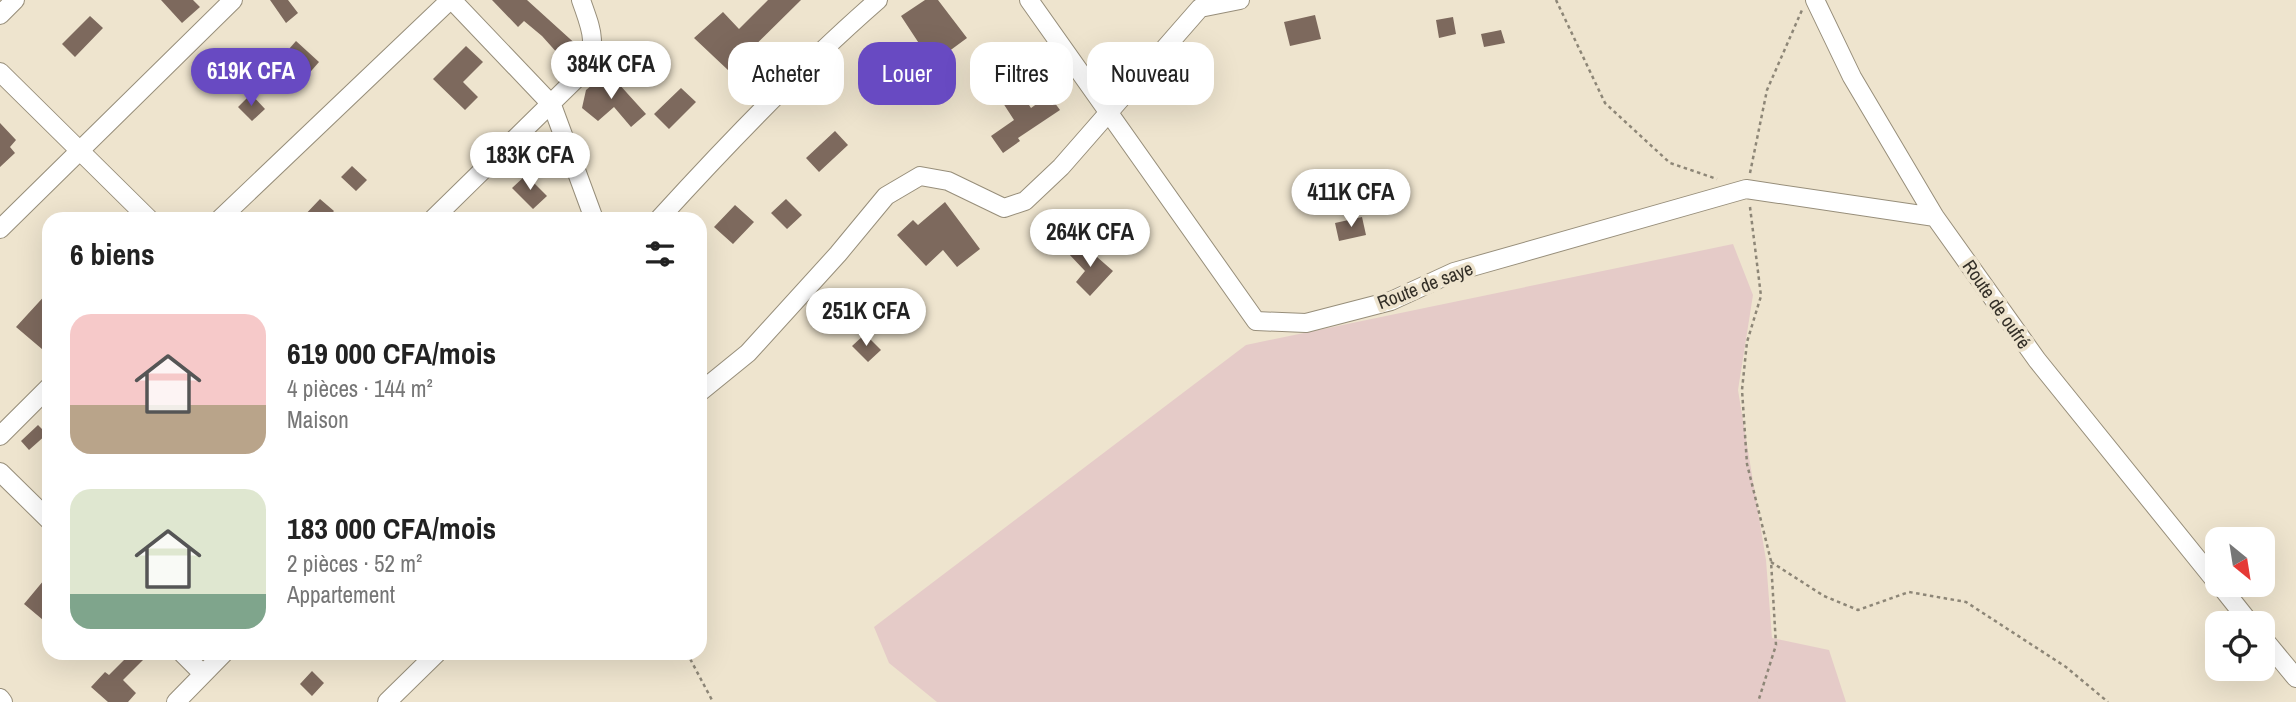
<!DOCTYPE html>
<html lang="fr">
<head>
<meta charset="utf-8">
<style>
  body { margin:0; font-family:"Archivo Narrow",sans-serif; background:#f2f2f2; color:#222; height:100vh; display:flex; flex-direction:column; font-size:26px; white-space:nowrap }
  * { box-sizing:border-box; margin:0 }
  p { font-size:23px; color:#767676 }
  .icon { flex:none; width:38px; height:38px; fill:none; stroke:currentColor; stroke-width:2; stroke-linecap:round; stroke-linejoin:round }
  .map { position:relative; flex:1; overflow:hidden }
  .details { position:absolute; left:42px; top:212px; width:665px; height:448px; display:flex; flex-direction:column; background:#fff; border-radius:21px; box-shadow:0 7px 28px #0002 }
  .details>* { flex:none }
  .hud { position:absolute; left:728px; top:42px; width:665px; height:63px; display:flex; gap:14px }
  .needle { width:46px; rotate:150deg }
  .fabs { position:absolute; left:2205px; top:527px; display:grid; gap:14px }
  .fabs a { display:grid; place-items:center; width:70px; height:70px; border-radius:14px; background:#fff; box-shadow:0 7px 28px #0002; font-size:35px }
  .price { position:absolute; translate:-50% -60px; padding:0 16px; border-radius:24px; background:#fff; color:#222; font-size:23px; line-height:46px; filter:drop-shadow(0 2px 4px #0008) }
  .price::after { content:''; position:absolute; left:50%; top:42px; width:21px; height:16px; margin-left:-10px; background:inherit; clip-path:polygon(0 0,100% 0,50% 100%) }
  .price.selected { background:#684ac2; color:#fff }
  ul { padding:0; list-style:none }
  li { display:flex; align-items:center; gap:21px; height:175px; padding:0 28px }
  li span { display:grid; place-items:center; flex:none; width:196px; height:140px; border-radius:21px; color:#555 }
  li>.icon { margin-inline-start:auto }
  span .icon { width:84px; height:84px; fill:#fffc; stroke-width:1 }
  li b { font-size:30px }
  h2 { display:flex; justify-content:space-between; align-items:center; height:84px; padding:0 28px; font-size:30px }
  .tag { padding:0 24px; border-radius:21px; background:#fff; box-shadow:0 7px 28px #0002; font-size:24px; line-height:63px }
  .tag.selected { background:#684ac2; color:#fff }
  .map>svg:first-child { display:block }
  .green { fill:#e5cbc8 }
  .building { fill:#7d695d }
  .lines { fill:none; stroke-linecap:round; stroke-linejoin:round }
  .street-casing { stroke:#978e7a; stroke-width:20 }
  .path { stroke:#8d8677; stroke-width:2.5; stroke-dasharray:3.5 3.5; stroke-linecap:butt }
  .street { stroke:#fff; stroke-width:18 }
  .labels { text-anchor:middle; stroke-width:7; stroke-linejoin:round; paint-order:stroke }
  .street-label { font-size:19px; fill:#332f27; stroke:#eee4ce }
</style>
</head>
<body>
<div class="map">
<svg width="2296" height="702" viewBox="0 0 2296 702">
  <rect width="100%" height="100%" fill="#eee4ce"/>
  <path class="green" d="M1733,244L1753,295L1738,390L1766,560L1772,638L1829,650L1846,702H937L889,663L874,627L1246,345Z"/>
  <path class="building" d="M161,0H193L200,7L182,23Z
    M270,0H288L298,13L286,23Z
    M492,0H527L580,48L578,55L568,65L542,36L524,21L518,27Z
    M768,0H801L729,71L694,38L723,12L739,29Z
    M925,0H938L967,38L899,88L892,75L924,51L901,16Z
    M1315,15L1321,39L1290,46L1284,22Z
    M90,16L103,28L75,57L62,44Z
    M1453,17L1456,34L1439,38L1436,20Z
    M1501,30L1505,43L1484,47L1481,34Z
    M296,41L319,62L305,78L282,57Z
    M466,46L483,62L463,82L478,97L465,110L433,79Z
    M998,57L1031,108L1049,95L1060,110L1018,138L1020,141L1003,153L991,136L1014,120L981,69Z
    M608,72L646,114L631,127L614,107L598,121L582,108L586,90Z
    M681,88L696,102L669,129L654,114Z
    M251,94L265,109L252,121L238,107Z
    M0,123L16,140L10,147L15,153L0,167Z
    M835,131L848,145L819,172L806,158Z
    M352,166L367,180L356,191L341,177Z
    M526,175L547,196L533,209L512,188Z
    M320,199L334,211L327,219H301Z
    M786,199L802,215L787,229L771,213Z
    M945,202L980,249L957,267L943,250L926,266L897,235L913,220L918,225Z
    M735,205L754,222L733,244L714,227Z
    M1362,217L1366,235L1339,241L1335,223Z
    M1080,242L1113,271L1090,296L1076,282L1085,271L1068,253Z
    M49,291V355L16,327Z
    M865,334L881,350L868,362L852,346Z
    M38,425L47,434L29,450L21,441Z
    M49,574V625L24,604Z
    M131,653H135L143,660L123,680L136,693L128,702H108L91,687L105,672L109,675Z
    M312,671L324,683L312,696L300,684Z"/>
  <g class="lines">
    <g class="street-casing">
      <path id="street" d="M452,0L552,105L594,219
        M1029,0L1256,321L1306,323L1391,301L1454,272L1746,189L1935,217
        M1815,0L1852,77L1935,217L2037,360L2217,583
        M0,15L15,0
        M0,72L149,219
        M220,219L450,0
        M433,219L583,72C598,41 592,32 581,0
        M659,219C729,142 800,68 878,0
        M0,229L233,0
        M700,392L748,353L838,254L886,196L920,176L948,181L1004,208L1025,201L1061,167L1200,8L1240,0
        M0,436L49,387
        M0,472L49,520
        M2219,584L2250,623
        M2263,638L2296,678
        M182,653L203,674
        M0,698L3,702
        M176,702L224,653
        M387,702L437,653"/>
    </g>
    <path class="path" d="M1556,0L1605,103L1670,163L1717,179
      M1750,173L1767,90L1802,10
      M1750,207L1761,296L1747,342L1742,390L1747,464L1771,561L1776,645L1758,702
      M1771,562L1824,596L1858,610L1909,592L1966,602L2066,667L2108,702
      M687,653L713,702"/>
    <use href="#street" class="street"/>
  </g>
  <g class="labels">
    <g class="street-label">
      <text transform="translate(1425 285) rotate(-21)" y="7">Route de saye</text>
      <text transform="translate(1997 304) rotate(55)" y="7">Route de oufré</text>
    </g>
  </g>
</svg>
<div class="fabs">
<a><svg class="needle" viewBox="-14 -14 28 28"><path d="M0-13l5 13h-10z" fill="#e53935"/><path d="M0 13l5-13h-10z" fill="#767676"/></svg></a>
<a><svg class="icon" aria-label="locate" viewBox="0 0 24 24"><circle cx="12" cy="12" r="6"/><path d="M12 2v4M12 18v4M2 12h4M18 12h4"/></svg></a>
</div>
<b class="price" style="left:611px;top:101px">384K CFA</b>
<b class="price selected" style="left:251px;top:108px">619K CFA</b>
<b class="price" style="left:530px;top:192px">183K CFA</b>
<b class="price" style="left:1351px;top:229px">411K CFA</b>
<b class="price" style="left:1090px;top:269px">264K CFA</b>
<b class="price" style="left:866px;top:348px">251K CFA</b>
<div class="hud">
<a class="tag">Acheter</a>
<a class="tag selected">Louer</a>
<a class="tag">Filtres</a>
<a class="tag">Nouveau</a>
</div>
<section class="details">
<h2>6 biens<svg class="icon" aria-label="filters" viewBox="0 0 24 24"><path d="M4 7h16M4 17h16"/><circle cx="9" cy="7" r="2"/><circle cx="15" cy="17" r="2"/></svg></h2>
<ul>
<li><span style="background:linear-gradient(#f6c9c9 65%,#b9a48a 0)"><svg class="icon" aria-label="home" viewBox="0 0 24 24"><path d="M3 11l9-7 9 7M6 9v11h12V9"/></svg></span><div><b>619 000 CFA/mois</b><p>4 pièces · 144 m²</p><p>Maison</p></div></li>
<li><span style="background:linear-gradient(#dfe7d0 75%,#7fa58c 0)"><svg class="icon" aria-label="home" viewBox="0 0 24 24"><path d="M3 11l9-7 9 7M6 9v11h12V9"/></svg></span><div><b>183 000 CFA/mois</b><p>2 pièces · 52 m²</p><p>Appartement</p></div></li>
</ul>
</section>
</div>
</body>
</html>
